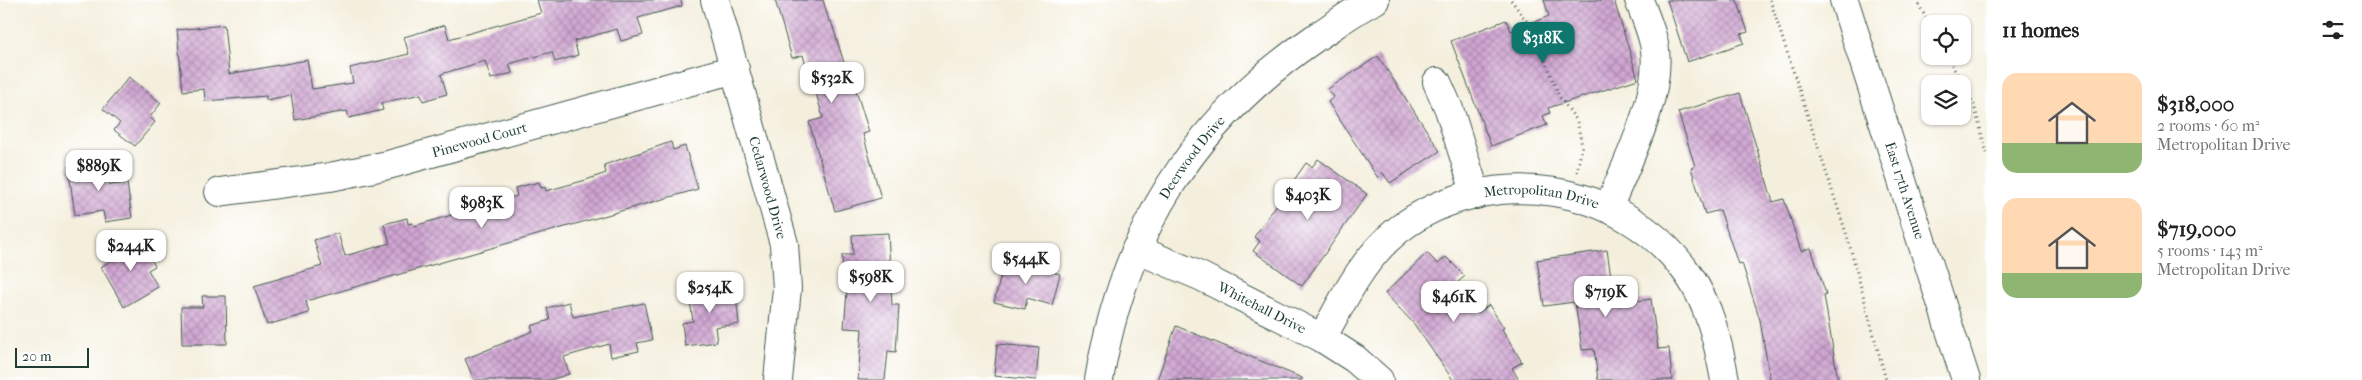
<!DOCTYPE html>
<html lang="en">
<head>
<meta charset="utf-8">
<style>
  body { margin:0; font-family:"IM FELL French Canon",serif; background:#f6f6f6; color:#222; height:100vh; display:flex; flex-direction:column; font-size:19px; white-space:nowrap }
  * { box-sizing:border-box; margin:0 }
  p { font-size:16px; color:#767676 }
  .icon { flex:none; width:28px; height:28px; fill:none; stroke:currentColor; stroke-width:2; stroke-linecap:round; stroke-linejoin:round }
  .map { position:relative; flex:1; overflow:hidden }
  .panel { display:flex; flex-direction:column; background:#fff; width:375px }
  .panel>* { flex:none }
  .tools { position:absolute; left:1921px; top:15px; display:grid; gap:10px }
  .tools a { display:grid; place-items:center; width:50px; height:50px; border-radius:10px; background:#fff; box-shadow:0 1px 4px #0004; font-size:25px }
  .scale { position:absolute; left:15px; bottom:12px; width:74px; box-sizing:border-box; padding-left:5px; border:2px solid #1f3d34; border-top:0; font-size:14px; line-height:18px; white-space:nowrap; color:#1f3d34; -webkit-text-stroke:4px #fff; paint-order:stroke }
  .price { position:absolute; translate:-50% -42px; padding:0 11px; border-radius:10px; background:#fff; color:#222; font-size:16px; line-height:32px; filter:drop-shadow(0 1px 2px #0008) }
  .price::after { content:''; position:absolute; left:50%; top:30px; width:15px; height:11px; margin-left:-8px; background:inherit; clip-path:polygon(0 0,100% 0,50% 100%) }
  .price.on { background:#0f766e; color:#fff }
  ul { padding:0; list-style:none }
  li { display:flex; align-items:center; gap:15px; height:125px; padding:0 15px }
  li span { display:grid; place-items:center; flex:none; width:140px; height:100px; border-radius:15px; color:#555 }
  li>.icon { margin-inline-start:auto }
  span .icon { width:60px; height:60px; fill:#fffc; stroke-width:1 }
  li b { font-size:21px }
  h2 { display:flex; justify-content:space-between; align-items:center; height:60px; padding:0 15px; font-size:21px }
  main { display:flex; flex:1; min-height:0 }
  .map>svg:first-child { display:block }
  .building { fill:url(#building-cross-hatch) }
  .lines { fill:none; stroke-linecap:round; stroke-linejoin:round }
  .minor-casing { stroke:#3f584d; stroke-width:30 }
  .major-casing { stroke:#3f584d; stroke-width:30 }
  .path { stroke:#3f584d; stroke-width:3; stroke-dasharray:1 4; stroke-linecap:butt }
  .minor { stroke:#fff; stroke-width:28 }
  .major { stroke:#fff; stroke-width:28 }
  .labels { text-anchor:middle; stroke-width:4; stroke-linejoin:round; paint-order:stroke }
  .street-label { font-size:14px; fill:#1f3d34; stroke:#fff }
</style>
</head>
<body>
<main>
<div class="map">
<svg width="1987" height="380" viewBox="0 0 1987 380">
  <defs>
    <pattern id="building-cross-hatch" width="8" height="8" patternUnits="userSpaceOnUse" patternTransform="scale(1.25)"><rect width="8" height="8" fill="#d0a5d2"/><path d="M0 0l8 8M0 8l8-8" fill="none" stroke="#a888ab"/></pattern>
  </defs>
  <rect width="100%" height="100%" fill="#fff"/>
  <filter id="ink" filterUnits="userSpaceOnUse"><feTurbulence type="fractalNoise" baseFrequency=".02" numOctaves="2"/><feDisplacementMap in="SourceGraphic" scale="10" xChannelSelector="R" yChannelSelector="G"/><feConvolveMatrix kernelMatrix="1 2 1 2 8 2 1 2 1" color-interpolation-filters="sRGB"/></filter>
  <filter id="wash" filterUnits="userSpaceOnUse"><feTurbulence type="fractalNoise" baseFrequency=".0096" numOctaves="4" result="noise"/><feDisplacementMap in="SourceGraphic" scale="20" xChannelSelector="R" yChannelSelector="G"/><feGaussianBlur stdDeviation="1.12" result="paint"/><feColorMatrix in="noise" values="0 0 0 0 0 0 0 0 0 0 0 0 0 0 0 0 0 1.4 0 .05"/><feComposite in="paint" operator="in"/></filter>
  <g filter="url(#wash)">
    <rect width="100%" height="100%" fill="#f4efdd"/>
    <g id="blocks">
      <path class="building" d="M537,0H681L682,6L638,18L643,35L621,41L617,29L574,41L578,55L555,62L552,52L509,64L512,73L491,79L485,61L441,74L447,94L423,101L421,94L381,103L383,110L349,118L347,111L295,120L291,95L266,100V96L205,101L204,89L183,91L177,30L224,25L229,74L307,60L312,89L353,83L350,68L409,54L404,37L445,25L449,39L541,13Z
        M775,0H823L829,21H831L851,85L854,84L869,132L863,134L881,198L835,211L809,122L823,118L811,75L809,76L803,55L792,58Z
        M1544,0H1614L1638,79L1548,108L1550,113L1543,116L1547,125L1491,146L1451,41L1506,20L1511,31L1549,16Z
        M1667,0H1737L1748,32L1741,34L1744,43L1687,62Z
        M1378,56L1440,151L1390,183L1382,172L1378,178L1328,102L1334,97L1328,89Z
        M129,77L161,103L150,117L155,122L135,146L114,130L120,123L103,109Z
        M1740,93L1773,202L1784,199L1801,251L1811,248L1826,294L1824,295L1838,380H1770L1760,320L1742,263L1738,264L1720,210L1705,214L1691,168L1695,166L1678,112Z
        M671,142L673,150L685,146L698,189L306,301L309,313L267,325L254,286L322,266L314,240L338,233L345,256L390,243L384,224L407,218L408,224L413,223L414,226L517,196L515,188L539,182L541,188L545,187L546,191L586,180L606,173L604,165Z
        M1318,159L1367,194L1302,286L1253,251L1260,241L1254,237L1306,163L1312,167Z
        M106,161L110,185L127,183L132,218L105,222L103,211L75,215L68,166Z
        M888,233L892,305H899L896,352L888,351L885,380H858L862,329L844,328L848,280H844L842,255H853L852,235Z
        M137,236L155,266L148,270L158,287L124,307L101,267L117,257L114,250Z
        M1607,250L1615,304L1651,299L1658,349L1669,348L1672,380H1598L1594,349L1582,350L1575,302L1544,306L1537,260Z
        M1427,253L1438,264L1446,257L1465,276L1457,283L1478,313L1489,305L1504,328L1502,329L1522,362L1512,368L1519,380H1453L1414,324L1385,293Z
        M1005,260L1060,274L1052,305L1027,298L1025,309L994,302Z
        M735,286L739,324L715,327L717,342L685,346L682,323L693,321L689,294L696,292L693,290Z
        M202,296H226L227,344H182L181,307H203Z
        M569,302L573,317L644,303L652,340L637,343L639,351L611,357L609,344L564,357L569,374L550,380H474L465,359L533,331L531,326L550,320L547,308Z
        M1176,326L1302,378V380H1157Z
        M997,344L1039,348L1036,380L994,376Z"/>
    </g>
  </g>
  <g filter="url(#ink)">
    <use href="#blocks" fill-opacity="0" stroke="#3f584d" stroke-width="1"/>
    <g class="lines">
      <g class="minor-casing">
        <g id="minor">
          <path id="s1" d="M715,0L784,244L787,288L778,380"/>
          <path d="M1437,82L1449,109L1476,195"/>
          <path id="s2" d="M219,192L330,177L388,165L735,69"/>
          <path d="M1608,208C1627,163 1664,91 1654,44C1651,29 1644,14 1639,0"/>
          <path id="s3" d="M1136,249L1200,276L1322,338L1355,359L1379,380"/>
          <path id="s4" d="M1322,338C1344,299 1362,259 1398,230C1487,161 1623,182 1688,274C1710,306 1718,342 1725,380"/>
          <path id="s5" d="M1099,380C1123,234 1192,122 1315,38C1335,25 1354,10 1375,0"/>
        </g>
      </g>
      <g class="major-casing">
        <g id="major">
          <path id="s6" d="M1844,0L1966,380"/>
        </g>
      </g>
      <path class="path" d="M1511,0L1534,31L1559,96L1577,121L1582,146L1577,173
        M1770,0L1848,239L1886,380
        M1916,0L1930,25
        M1947,56L1974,105L1987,153"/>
      <use href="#minor" class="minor"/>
      <use href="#major" class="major"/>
    </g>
  </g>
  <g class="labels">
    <g class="street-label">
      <text dy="5" stroke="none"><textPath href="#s2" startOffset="266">Pinewood Court</textPath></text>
      <text dy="5" stroke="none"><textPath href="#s5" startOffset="244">Deerwood Drive</textPath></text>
      <text dy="5" stroke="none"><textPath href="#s1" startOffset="195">Cedarwood Drive</textPath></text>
      <text dy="5" stroke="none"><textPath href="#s6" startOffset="200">East 17th Avenue</textPath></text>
      <text dy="5" stroke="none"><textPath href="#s4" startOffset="286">Metropolitan Drive</textPath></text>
      <text dy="5" stroke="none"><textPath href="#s3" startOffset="139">Whitehall Drive</textPath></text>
    </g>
  </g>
</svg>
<div class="tools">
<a><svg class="icon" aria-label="locate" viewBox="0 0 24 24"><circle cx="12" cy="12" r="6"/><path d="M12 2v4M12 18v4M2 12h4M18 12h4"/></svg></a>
<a><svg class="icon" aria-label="layers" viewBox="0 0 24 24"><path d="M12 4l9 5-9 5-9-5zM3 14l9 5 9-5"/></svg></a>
</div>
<div class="scale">20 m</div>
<b class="price on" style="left:1543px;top:64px">$318K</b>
<b class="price" style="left:832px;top:104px">$532K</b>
<b class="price" style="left:99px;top:192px">$889K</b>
<b class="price" style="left:1308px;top:221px">$403K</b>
<b class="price" style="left:482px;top:229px">$983K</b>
<b class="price" style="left:131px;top:272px">$244K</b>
<b class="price" style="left:1026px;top:285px">$544K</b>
<b class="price" style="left:871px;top:303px">$598K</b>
<b class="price" style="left:710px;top:314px">$254K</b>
<b class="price" style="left:1606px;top:318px">$719K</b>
<b class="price" style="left:1454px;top:323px">$461K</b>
</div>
<section class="panel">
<h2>11 homes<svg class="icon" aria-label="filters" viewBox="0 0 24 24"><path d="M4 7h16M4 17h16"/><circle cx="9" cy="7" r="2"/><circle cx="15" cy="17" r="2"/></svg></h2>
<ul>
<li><span style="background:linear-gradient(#ffd9b3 70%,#8fb573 0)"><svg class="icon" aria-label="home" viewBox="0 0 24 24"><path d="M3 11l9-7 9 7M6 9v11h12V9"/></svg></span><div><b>$318,000</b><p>2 rooms · 60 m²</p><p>Metropolitan Drive</p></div></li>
<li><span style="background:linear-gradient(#ffd9b3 75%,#8fb573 0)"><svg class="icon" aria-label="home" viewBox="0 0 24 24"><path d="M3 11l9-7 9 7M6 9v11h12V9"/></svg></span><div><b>$719,000</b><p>5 rooms · 143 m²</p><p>Metropolitan Drive</p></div></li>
</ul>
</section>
</main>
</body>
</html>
